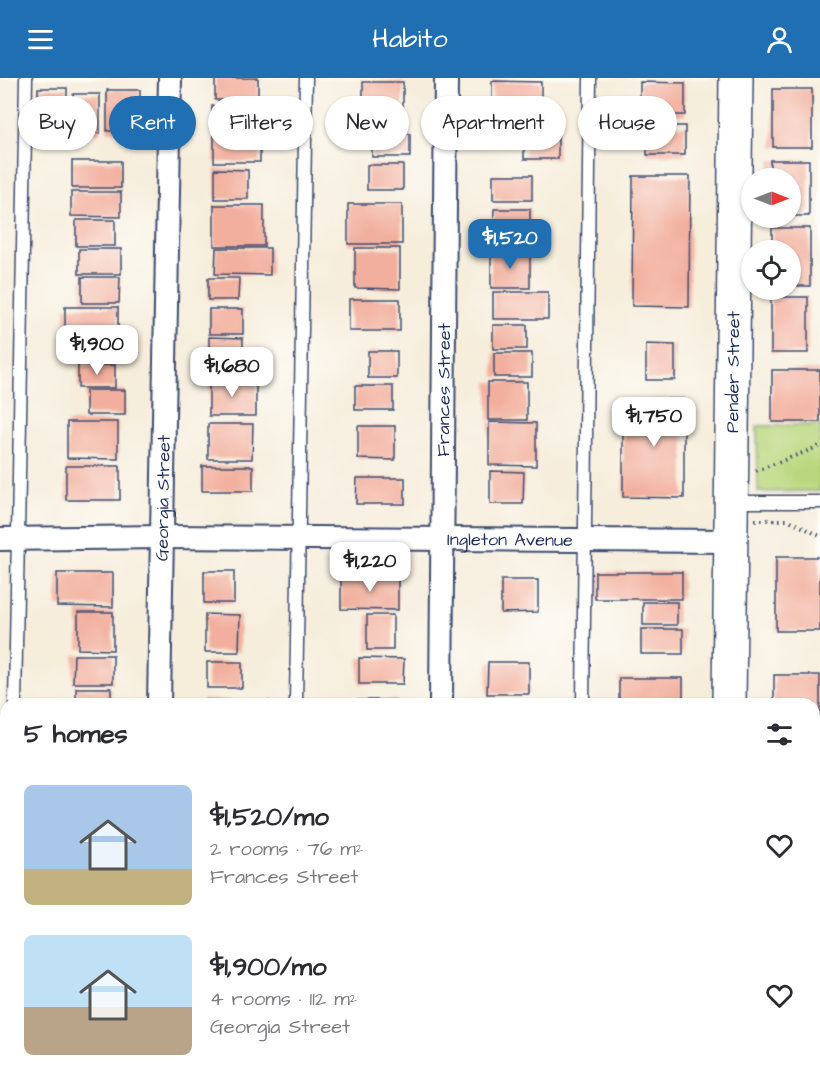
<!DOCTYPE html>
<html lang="en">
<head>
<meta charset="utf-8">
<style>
  body { margin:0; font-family:"Architects Daughter",sans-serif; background:#f2f2f3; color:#2b2b33; height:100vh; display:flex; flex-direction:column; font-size:22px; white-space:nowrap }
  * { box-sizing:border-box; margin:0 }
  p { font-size:20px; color:#7c7c81 }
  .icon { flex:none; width:33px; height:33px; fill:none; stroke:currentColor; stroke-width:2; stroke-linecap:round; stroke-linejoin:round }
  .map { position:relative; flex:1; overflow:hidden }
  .details { position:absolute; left:0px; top:620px; width:820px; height:386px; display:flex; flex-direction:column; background:#fff; border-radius:18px 18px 0 0; box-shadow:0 2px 4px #0004 }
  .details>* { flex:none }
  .guide { position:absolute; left:18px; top:18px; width:784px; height:54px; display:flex; gap:12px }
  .needle { width:39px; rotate:90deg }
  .controls { position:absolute; left:741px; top:90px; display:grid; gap:12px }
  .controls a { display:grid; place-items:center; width:60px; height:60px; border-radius:50%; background:#fff; box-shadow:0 2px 4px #0004; font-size:30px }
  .price { position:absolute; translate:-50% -51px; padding:0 14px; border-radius:12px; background:#fff; color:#222; font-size:20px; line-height:39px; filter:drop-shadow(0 2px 3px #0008) }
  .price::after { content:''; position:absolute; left:50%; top:36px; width:18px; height:14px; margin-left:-9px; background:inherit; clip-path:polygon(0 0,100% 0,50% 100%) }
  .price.active { background:#1f6fb2; color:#fff }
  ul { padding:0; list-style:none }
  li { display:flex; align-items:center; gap:18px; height:150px; padding:0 24px }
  li span { display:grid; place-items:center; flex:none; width:168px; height:120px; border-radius:9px; color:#555 }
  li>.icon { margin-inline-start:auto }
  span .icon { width:72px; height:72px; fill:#fffc; stroke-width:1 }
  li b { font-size:26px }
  h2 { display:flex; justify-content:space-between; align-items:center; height:72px; padding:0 24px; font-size:26px }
  .pill { padding:0 21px; border-radius:27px; background:#fff; box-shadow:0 2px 4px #0004; font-size:21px; line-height:54px }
  .pill.active { background:#1f6fb2; color:#fff }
  header { display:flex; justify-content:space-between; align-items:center; height:78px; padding:0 24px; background:#1f6fb2; color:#fff; font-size:27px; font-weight:600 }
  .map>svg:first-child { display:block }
  .green { fill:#bad77d; stroke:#6a836e; stroke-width:1.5 }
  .building { fill:#f2af9d }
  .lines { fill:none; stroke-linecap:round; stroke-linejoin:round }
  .lane-casing { stroke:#3c4c71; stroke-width:15 }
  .street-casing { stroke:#3c4c71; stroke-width:26 }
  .secondary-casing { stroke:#3c4c71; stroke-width:36 }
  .path { stroke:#3c4c71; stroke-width:4; stroke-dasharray:1.5 4.5; stroke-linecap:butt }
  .lane { stroke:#fff; stroke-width:12 }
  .street { stroke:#fff; stroke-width:22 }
  .secondary { stroke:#fff; stroke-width:33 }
  .labels { text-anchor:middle; stroke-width:6; stroke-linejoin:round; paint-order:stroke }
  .street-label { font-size:18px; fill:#1b2f5e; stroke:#fdfcf7 }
</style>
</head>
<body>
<header><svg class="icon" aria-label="menu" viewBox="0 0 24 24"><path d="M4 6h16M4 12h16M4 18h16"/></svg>Habito<svg class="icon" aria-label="person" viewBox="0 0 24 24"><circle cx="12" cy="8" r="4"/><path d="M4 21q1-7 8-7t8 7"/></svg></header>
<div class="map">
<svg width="820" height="1004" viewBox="0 0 820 1004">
  <rect width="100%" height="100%" fill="#fdfcf7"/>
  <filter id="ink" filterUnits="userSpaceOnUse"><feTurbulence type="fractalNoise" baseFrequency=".0167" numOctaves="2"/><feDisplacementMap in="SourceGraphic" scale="12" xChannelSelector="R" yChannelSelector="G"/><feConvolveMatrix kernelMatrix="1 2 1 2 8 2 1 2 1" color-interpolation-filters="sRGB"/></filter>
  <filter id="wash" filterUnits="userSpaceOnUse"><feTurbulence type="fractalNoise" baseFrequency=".008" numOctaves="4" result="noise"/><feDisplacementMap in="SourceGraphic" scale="24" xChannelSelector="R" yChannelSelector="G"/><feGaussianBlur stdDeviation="1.35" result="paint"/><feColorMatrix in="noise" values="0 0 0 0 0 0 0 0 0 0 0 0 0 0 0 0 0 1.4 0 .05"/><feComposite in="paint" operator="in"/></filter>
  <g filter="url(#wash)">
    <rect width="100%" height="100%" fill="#f6eddb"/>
    <path class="green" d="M820,347V413L758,414L757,348Z
      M180,999H409V1004H180Z"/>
    <g id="blocks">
      <path class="building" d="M215,0H258V22H215Z
        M492,3L541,4V38H492Z
        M363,4H403V33H363Z
        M640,4L685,5V37H640Z
        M38,10H67V56H38Z
        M773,11H812V69H773Z
        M107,12H140V53H107Z
        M73,16H100V55H73Z
        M212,28H267V52H212Z
        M647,48H685V77H647Z
        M524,50L558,51V81H524Z
        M372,55L410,56V79H372Z
        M214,57H260V84H214Z
        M770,82H809V138H790V100H770Z
        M72,83H121V110H72Z
        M367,87H403V112H367Z
        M215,91L248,92V121H215Z
        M493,97H532V122H493Z
        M633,98H690L689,229L632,228Z
        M71,114H121V139L71,138Z
        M348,126H402V166H348Z
        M214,127H264V168H214Z
        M494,131H530V160L493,159Z
        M76,142H115V168H76Z
        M772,150H810V208H790V172H772Z
        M216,170H270V197L215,196Z
        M355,170H400V211L355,210Z
        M79,171H121V196H79Z
        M491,173H530V210H491Z
        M82,199H120L119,225H82Z
        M208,200H239L238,222H208Z
        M493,214H548V241H493Z
        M771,219H808V275H771Z
        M349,221H400V253H349Z
        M65,229H118V253L65,252Z
        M209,231H243V256H209Z
        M493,247H527V271H493Z
        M79,256L121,257V283H79Z
        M209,259L243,260V296H209Z
        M646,266L675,267V302H646Z
        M368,273H397V300H368Z
        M494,275H532V299H494Z
        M78,287H115V310H78Z
        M772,292H820V344H772Z
        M209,303H256V338H209Z
        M488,304H527V342H488Z
        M355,308H393V332H355Z
        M86,312H125V337H86Z
        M623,321H684V420L623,419Z
        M67,344H118V381L67,380Z
        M489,344L536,345V388L489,387Z
        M208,346H253L252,381H208Z
        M358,348H395V382L358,381Z
        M66,388H120V422H66Z
        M202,388H253V413H202Z
        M490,393L524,394L523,426H490Z
        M357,400H405V426H356Z
        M776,479H820V553H776Z
        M204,493H234V525H204Z
        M595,494H682V521H595Z
        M57,495H113V529L57,528Z
        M341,499H398V532L341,531Z
        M501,502H538V534L501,535Z
        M643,524H677V547H643Z
        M78,534H113V572L78,571Z
        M205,536L240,537L239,574H205Z
        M367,537H393V572H367Z
        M641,551H683V576H641Z
        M74,577H113V605H73Z
        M359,580L404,581L403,606H359Z
        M207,584H242V610H207Z
        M488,584H529V616H487Z
        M774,597H820V768H814V626H774Z
        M619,600H683V626H619Z
        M76,610H111V626H76Z
        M203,622L270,623V626H203Z
        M353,622H396V626H353Z
        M814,890H820V916H814Z
        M59,999H98V1004H59Z
        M480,999H550V1004H480Z
        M650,999H677V1004H650Z
        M764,999H795V1004H764Z
        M591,1000H613V1004H591Z"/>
    </g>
  </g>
  <g filter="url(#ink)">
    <use href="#blocks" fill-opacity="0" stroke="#3c4c71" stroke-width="1.5"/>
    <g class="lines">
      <g class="lane-casing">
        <path id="lane" d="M733,424H820
          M15,626L26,0
          M296,626L306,0
          M583,626L590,0
          M290,999V1004
          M10,1004V999
          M580,1004V999"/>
      </g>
      <g class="street-casing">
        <g id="street">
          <path id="s1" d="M0,461L162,459L731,463"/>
          <path id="s2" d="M159,626L170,0"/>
          <path id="s3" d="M441,626L446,0"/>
          <path d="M0,950H6"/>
          <path d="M814,950H820"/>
          <path d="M152,1004V999"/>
          <path d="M436,1004V999"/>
        </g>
      </g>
      <g class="secondary-casing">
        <g id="secondary">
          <path id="s4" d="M729,626L736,0"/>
          <path d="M725,1004V999"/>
        </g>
      </g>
      <path class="path" d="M756,393L820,368
        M755,442H789L820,458
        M246,1004L258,999"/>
      <use href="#lane" class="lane"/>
      <use href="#street" class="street"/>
      <use href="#secondary" class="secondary"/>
    </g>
  </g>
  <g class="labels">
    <g class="street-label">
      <text dy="6" stroke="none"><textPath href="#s4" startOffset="332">Pender Street</textPath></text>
      <text dy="6" stroke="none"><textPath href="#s3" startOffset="314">Frances Street</textPath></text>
      <text dy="6" stroke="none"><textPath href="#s2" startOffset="206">Georgia Street</textPath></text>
      <text dy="6" stroke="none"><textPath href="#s1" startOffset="510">Ingleton Avenue</textPath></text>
    </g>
  </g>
</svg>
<div class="controls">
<a><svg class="needle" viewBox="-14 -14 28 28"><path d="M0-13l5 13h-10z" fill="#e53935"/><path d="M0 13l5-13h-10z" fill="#7c7c81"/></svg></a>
<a><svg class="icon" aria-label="locate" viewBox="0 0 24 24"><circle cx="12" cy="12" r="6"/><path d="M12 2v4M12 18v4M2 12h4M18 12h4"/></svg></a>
</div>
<b class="price active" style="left:510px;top:192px">$1,520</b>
<b class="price" style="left:97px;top:298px">$1,900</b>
<b class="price" style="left:232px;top:320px">$1,680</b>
<b class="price" style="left:654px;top:370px">$1,750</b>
<b class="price" style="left:370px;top:515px">$1,220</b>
<div class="guide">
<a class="pill">Buy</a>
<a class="pill active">Rent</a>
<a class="pill">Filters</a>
<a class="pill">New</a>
<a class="pill">Apartment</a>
<a class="pill">House</a>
</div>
<section class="details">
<h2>5 homes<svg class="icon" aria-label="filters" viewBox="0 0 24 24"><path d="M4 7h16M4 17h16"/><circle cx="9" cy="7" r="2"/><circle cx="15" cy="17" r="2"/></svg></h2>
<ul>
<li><span style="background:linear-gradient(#a9c7e8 70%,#c2b280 0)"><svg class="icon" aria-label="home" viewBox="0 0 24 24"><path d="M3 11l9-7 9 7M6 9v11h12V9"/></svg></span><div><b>$1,520/mo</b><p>2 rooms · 76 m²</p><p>Frances Street</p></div><svg class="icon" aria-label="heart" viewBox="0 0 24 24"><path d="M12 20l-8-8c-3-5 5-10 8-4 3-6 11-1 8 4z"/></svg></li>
<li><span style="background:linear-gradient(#bfe0f5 60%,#b9a48a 0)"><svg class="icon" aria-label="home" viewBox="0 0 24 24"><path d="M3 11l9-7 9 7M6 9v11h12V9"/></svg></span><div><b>$1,900/mo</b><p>4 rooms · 112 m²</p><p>Georgia Street</p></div><svg class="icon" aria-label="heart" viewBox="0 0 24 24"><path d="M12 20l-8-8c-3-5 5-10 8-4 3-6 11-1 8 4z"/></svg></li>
</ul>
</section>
</div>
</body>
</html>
